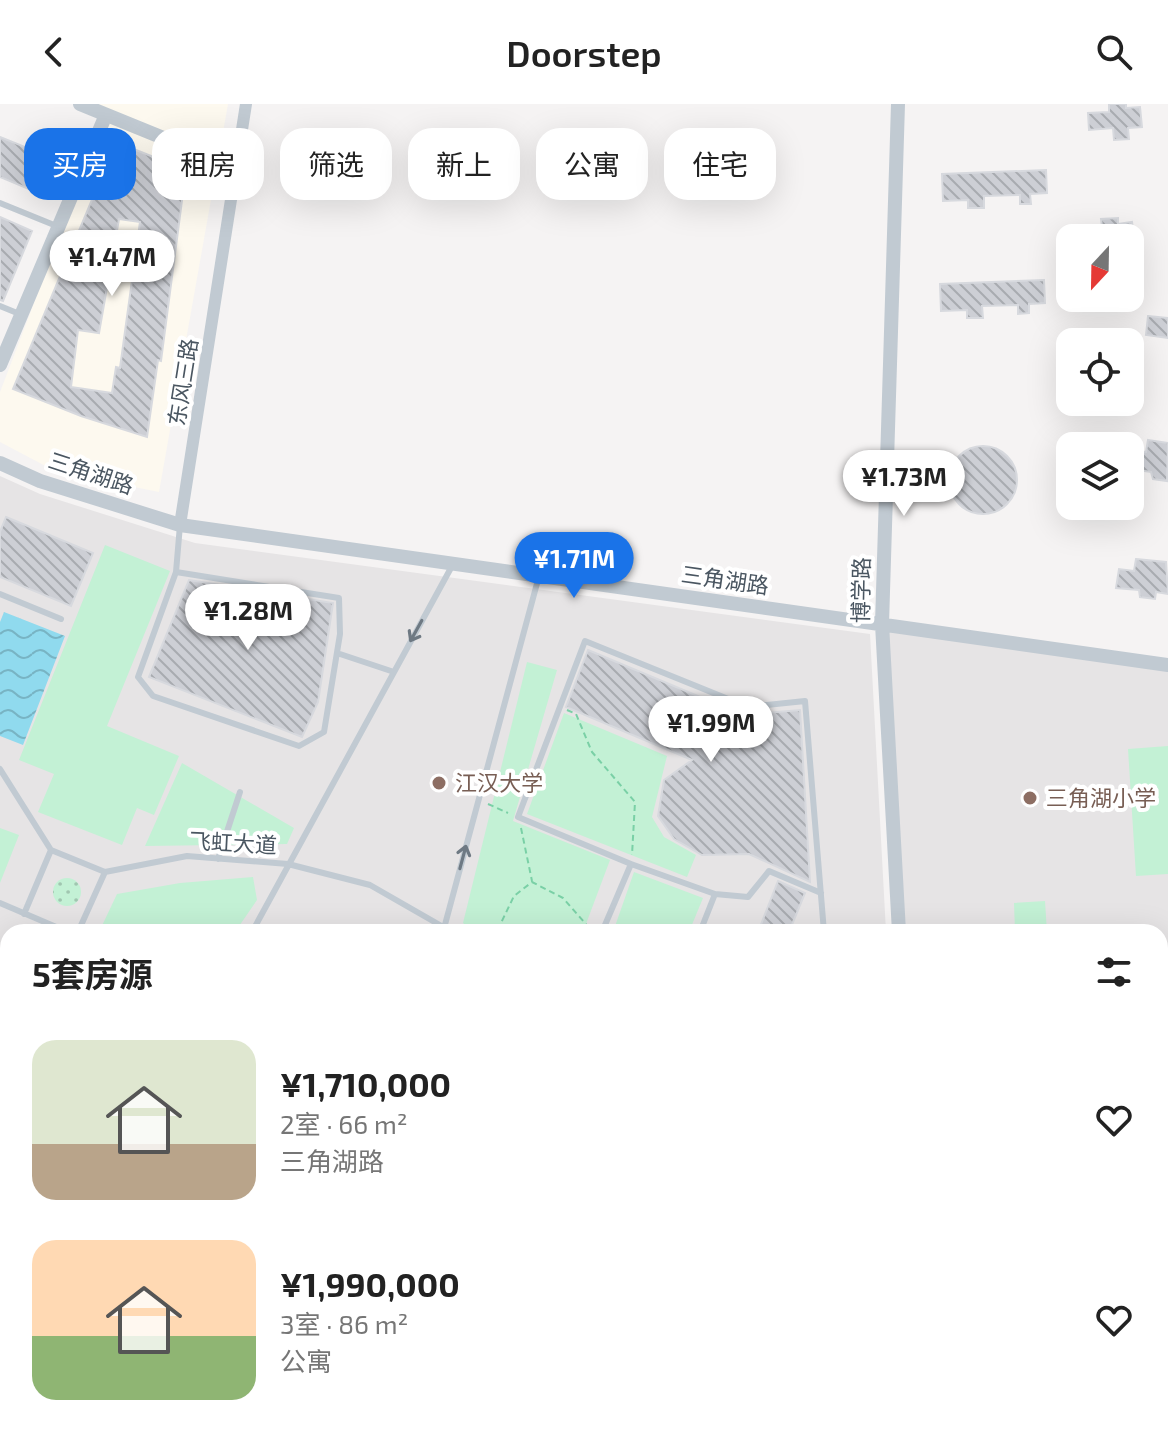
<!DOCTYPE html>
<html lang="zh">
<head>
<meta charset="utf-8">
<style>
  body { margin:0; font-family:"Exo 2","Noto Sans SC",sans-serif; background:#f6f6f6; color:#222; height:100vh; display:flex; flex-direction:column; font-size:30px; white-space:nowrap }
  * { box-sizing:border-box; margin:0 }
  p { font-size:26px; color:#767676 }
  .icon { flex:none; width:44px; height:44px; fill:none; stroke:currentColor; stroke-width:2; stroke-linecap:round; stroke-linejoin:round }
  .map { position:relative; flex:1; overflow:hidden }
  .panel { position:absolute; left:0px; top:820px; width:1168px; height:512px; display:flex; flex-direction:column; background:#fff; border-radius:24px 24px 0 0; box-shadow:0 8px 32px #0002 }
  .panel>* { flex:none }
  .top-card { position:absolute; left:24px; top:24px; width:1120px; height:72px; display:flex; gap:16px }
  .needle { width:52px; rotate:202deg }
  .controls { position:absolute; left:1056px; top:120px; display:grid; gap:16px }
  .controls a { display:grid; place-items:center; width:88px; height:88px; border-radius:16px; background:#fff; box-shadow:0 8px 32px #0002; font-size:40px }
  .price { position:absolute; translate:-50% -68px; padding:0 18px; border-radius:28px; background:#fff; color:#222; font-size:26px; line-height:52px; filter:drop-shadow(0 2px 4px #0008) }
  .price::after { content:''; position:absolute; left:50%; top:48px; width:24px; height:18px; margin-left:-12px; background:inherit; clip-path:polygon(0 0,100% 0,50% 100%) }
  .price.on { background:#1a73e8; color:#fff }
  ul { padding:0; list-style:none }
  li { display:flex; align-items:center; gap:24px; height:200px; padding:0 32px }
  li span { display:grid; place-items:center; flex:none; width:224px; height:160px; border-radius:24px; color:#555 }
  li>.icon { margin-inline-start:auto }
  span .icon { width:96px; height:96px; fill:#fffc; stroke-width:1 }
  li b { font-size:34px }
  h2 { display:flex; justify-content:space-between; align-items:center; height:96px; padding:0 32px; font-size:34px }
  .pill { padding:0 28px; border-radius:24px; background:#fff; box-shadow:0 8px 32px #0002; font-size:28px; line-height:72px }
  .pill.on { background:#1a73e8; color:#fff }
  header { display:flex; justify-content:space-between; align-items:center; height:104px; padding:0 32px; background:#fff; font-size:36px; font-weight:600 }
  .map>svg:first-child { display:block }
  .commercial { fill:#fdf9ef }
  .education { fill:#e6e4e5 }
  .grass { fill:url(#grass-dots) }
  .forest { fill:url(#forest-firs) }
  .park { fill:#c3f1d5 }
  .water { fill:url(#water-waves) }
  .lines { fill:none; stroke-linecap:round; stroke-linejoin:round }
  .stream { stroke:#90daee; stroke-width:4 }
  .building { fill:url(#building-back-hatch); stroke:#d7d9de; stroke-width:2; fill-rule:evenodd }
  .path { stroke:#7ad0a6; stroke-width:2; stroke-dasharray:6 4; stroke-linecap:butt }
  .service { stroke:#c1cad2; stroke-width:6 }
  .minor { stroke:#c1cad2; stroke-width:12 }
  .tertiary { stroke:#c1cad2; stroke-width:14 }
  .oneway { stroke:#6e7983 }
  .education-dot { fill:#8d6e63; stroke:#fff; stroke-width:3 }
  .labels { text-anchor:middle; stroke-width:8; stroke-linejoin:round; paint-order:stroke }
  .street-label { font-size:22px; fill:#4a5661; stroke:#fff }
  .education-label { font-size:22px; fill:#785e54; stroke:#fff; text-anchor:start }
</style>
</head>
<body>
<header><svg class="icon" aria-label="back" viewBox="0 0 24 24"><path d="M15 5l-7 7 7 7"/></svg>Doorstep<svg class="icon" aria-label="search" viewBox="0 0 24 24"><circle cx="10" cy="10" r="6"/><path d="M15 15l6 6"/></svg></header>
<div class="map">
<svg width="1168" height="1332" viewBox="0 0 1168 1332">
  <defs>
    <pattern id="grass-dots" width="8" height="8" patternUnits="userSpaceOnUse" patternTransform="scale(2)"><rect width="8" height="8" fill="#c3f1d5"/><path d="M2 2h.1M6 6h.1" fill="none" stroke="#a0c6b0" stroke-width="1.8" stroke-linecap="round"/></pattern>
    <pattern id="forest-firs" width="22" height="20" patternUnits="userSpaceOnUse" patternTransform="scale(2)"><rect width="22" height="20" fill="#c3f1d5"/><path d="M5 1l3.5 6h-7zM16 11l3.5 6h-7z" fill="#a0c6b0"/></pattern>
    <pattern id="water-waves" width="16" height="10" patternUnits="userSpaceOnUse" patternTransform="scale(2)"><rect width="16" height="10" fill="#90daee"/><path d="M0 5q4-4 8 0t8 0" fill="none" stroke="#78b4c4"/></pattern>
    <pattern id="building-back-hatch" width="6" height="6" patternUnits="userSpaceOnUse" patternTransform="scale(2)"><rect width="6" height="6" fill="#cdcfd5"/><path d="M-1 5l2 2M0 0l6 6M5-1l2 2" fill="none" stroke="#a8abb0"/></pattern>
  </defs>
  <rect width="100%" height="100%" fill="#f5f3f3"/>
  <path class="commercial" d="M80,0H228L159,388L55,367L0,338V288L105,14Z"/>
  <path class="education" d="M0,372L40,390L195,439L870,530L886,828H8V886L0,889Z
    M882,520L1168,561V894H1160V828H899Z
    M1160,900H1168V1332H965L964,1324H1160Z
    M8,1249V1324H911L912,1332H0V1250Z"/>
  <path class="grass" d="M53 788a14 14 0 1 1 28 0a14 14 0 1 1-28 0Z"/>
  <path class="forest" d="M1160,978L1168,981V1025L1160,1022Z
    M1160,1057H1168V1092L1160,1088Z
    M1160,1110L1168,1113V1154L1160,1151Z"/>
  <path class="park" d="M105,441L170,467L107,622L179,652L154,711L137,704L122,741L38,708L54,670L19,656Z
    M527,558L557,566L513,717L610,756L583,828H473L463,819Z
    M564,609L667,652L652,713L664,733L696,751L687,773L527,710Z
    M1168,642V770L1136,772L1128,645Z
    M182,659L294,724L287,740L145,742Z
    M0,724L19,731L0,779Z
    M634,768L703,794L689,828H613Z
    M253,773L257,796L235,828H99L117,790L180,779Z
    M1045,797L1047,828H1015L1014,799Z
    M8,1280V1324H142L139,1332H0V1282Z
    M451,1324H575V1332H448Z"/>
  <path class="water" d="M4,508L65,532L23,641L0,632V518Z
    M0,912L8,917V1240H0Z"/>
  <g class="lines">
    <path class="stream" d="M595,1332V1324"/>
  </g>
  <path class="building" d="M1109,0H1126V4L1140,3L1142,23L1128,24L1129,35L1114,36L1113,24L1089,26L1088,9L1109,8Z
    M0,33L57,56L43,91L0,73Z
    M116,38L186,66L161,257L158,256L147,333L81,312L13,285ZM119,115L140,118L120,264L116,263L112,289L71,283L78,226L99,229Z
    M1046,66L1047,89L1030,90L1031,100H1020V91L984,92V104H968V96L943,97L942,70Z
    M0,113L32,127L3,197L0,196Z
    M1118,114V120L1132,118L1134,134H1081L1080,125L1102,123L1101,115Z
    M1044,176L1045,199L1029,200V209L1018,210V201L982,202L983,214H967V206L941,207L940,180Z
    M1148,212L1168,214V234L1146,231Z
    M1148,336L1168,339L1167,377L1153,375L1151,368L1130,365V346L1146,348Z
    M949 376a34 34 0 1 1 68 0a34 34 0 1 1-68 0Z
    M6,413L93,449L71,502L0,473V428Z
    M1136,455L1166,458L1168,490L1156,488L1155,495L1140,493L1139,486L1116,484L1119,465L1134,467Z
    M189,476L333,499L318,598L302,633L149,573Z
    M588,546L743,611L800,606L810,778L749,750L702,751L674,735L658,712L664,676L692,656L566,603Z
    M778,777L805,789L789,828H758Z"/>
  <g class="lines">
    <path class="path" d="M567,606L576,610L592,648L635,698L632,751
      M488,700L508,709
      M521,724L532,777
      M486,828L500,821L514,792L532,778L563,794L592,827
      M0,864L8,863
      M0,1273L8,1271
      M0,1287L8,1293
      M50,1324L74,1332
      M564,1324V1332
      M441,1332L444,1324
      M491,1332L494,1324"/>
    <path class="service" d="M0,99L59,123
      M0,202L22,211
      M176,468L339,494L340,530L324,628L299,642L153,592L138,573L176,468L180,421
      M0,490L61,515
      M337,549L394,568
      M0,665L51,746L105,768L187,752L288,760L370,781L452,828
      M218,755L240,688
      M631,760L715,790L700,828
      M715,790L748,793L769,767L821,789
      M0,799L68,828
      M24,810L51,746
      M78,828L105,768
      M252,828L452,462
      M443,828L539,472
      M602,828L631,760L518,713L585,537L748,603L805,597L824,828
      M1160,970L1168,973
      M863,1324V1332
      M985,1324V1332
      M147,1332L150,1324
      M644,1332L645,1324"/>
    <path class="minor" d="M180,421L246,0"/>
    <path class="tertiary" d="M80,0L237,64
      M898,0L882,520L899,828
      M0,261L105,13
      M0,359L40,377L180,421L1168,561
      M927,1324V1332"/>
  </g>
  <defs><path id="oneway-shaft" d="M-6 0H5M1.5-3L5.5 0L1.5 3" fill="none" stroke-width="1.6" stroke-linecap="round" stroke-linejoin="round" transform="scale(2)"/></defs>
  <g class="oneway">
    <use href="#oneway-shaft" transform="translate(416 527) rotate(119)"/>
    <use href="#oneway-shaft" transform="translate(463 753) rotate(-75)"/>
  </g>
  <g class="education-dot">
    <circle cx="439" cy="679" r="8"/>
    <circle cx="1030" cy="694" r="8"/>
  </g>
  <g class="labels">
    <g class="street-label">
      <text transform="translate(183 278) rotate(-81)" y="8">东风三路</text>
      <text transform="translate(91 369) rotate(18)" y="8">三角湖路</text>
      <text transform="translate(725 476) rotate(8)" y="8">三角湖路</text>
      <text transform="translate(861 486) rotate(-89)" y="8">博学路</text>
      <text transform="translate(233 739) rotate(3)" y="8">飞虹大道</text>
    </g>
    <g class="education-label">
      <text x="455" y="687">江汉大学</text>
      <text x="1046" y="702">三角湖小学</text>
    </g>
  </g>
</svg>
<div class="controls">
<a><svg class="needle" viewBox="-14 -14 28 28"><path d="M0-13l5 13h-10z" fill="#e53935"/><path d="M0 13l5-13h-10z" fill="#767676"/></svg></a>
<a><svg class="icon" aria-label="locate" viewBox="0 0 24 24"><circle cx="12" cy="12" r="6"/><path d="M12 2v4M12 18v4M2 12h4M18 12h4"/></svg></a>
<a><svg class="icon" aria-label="layers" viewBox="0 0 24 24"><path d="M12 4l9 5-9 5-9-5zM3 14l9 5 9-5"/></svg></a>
</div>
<b class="price" style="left:112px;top:194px">¥1.47M</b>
<b class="price" style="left:904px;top:414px">¥1.73M</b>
<b class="price on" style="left:574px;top:496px">¥1.71M</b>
<b class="price" style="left:248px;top:548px">¥1.28M</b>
<b class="price" style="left:711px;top:660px">¥1.99M</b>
<div class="top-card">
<a class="pill on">买房</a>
<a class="pill">租房</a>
<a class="pill">筛选</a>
<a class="pill">新上</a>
<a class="pill">公寓</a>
<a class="pill">住宅</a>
</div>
<section class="panel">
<h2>5套房源<svg class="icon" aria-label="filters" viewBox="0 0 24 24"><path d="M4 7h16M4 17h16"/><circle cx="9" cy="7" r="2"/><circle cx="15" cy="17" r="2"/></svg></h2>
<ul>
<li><span style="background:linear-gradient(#dfe7d0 65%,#b9a48a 0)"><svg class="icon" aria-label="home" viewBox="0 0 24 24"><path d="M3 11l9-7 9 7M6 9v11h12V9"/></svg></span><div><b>¥1,710,000</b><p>2室 · 66 m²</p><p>三角湖路</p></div><svg class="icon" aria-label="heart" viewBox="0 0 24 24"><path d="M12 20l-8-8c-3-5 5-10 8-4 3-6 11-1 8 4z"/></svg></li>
<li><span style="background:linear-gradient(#ffd9b3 60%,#8fb573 0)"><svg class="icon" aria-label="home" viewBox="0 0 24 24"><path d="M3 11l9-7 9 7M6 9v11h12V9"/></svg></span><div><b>¥1,990,000</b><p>3室 · 86 m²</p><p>公寓</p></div><svg class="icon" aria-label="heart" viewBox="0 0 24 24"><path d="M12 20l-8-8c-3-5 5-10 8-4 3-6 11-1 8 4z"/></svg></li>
</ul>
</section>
</div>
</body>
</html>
